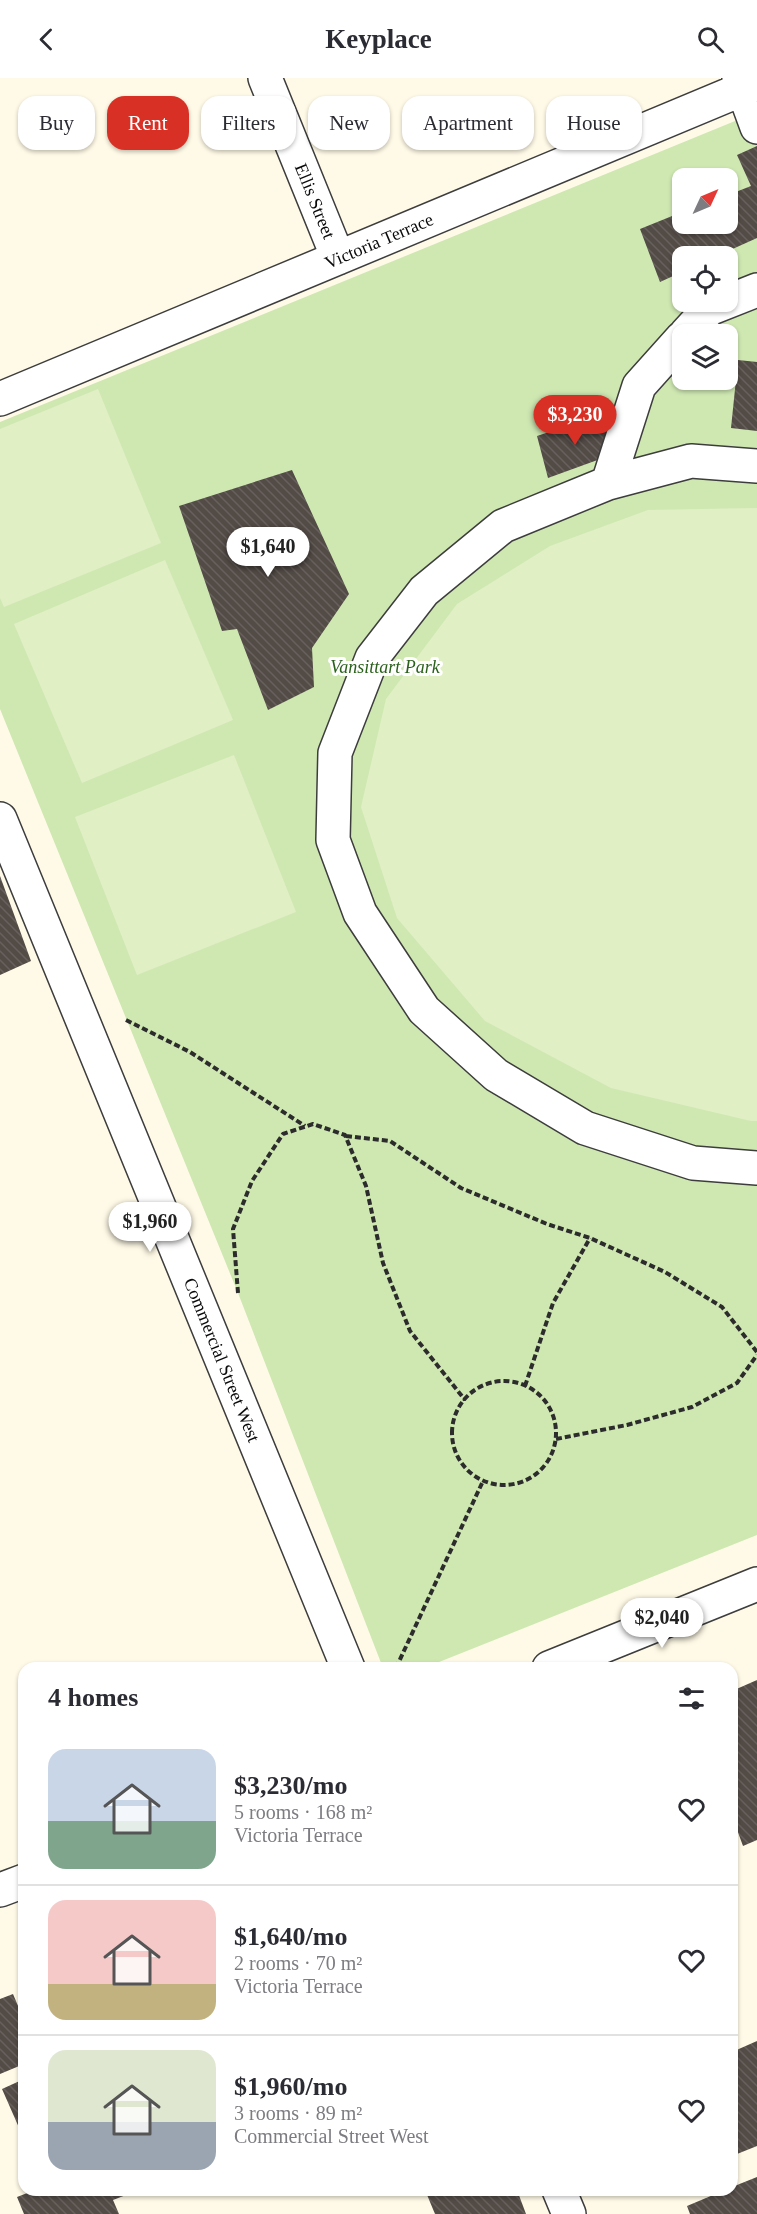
<!DOCTYPE html>
<html lang="en">
<head>
<meta charset="utf-8">
<style>
  body { margin:0; font-family:"Times New Roman",serif; background:#f2f2f3; color:#2b2b33; height:100vh; display:flex; flex-direction:column; font-size:22px; white-space:nowrap }
  * { box-sizing:border-box; margin:0 }
  p { font-size:20px; color:#7c7c81 }
  .icon { flex:none; width:33px; height:33px; fill:none; stroke:currentColor; stroke-width:2; stroke-linecap:round; stroke-linejoin:round }
  .map { position:relative; flex:1; overflow:hidden }
  .side { position:absolute; left:18px; top:1584px; width:720px; height:534px; display:flex; flex-direction:column; background:#fff; border-radius:18px; box-shadow:0 2px 4px #0004 }
  .side>* { flex:none }
  .top-card { position:absolute; left:18px; top:18px; width:722px; height:54px; display:flex; gap:12px }
  .needle { width:39px; rotate:46deg }
  .controls { position:absolute; left:672px; top:90px; display:grid; gap:12px }
  .controls a { display:grid; place-items:center; width:66px; height:66px; border-radius:12px; background:#fff; box-shadow:0 2px 4px #0004; font-size:30px }
  .price { position:absolute; translate:-50% -51px; padding:0 14px; border-radius:21px; background:#fff; color:#222; font-size:20px; line-height:39px; filter:drop-shadow(0 2px 3px #0008) }
  .price::after { content:''; position:absolute; left:50%; top:36px; width:18px; height:14px; margin-left:-9px; background:inherit; clip-path:polygon(0 0,100% 0,50% 100%) }
  .price.current { background:#d93025; color:#fff }
  ul { padding:0; list-style:none }
  li { display:flex; align-items:center; gap:18px; height:150px; padding:0 30px }
  li+li { border-top:2px solid #e1e1e2 }
  li span { display:grid; place-items:center; flex:none; width:168px; height:120px; border-radius:18px; color:#555 }
  li>.icon { margin-inline-start:auto }
  span .icon { width:72px; height:72px; fill:#fffc; stroke-width:1 }
  li b { font-size:26px }
  h2 { display:flex; justify-content:space-between; align-items:center; height:72px; padding:0 30px; font-size:26px }
  .tag { padding:0 21px; border-radius:18px; background:#fff; box-shadow:0 2px 4px #0004; font-size:21px; line-height:54px }
  .tag.current { background:#d93025; color:#fff }
  header { display:flex; justify-content:space-between; align-items:center; height:78px; padding:0 30px; background:#fff; font-size:27px; font-weight:600 }
  .map>svg:first-child { display:block }
  .park { fill:#cfe8b2; fill-rule:evenodd }
  .pitch { fill:#e1efc4 }
  .building { fill:url(#building-back-hatch) }
  .lines { fill:none; stroke-linecap:round; stroke-linejoin:round }
  .minor-casing { stroke:#3d3d3d; stroke-width:36 }
  .path { stroke:#2c2c2c; stroke-width:4; stroke-dasharray:6 3; stroke-linecap:butt }
  .minor { stroke:#fff; stroke-width:33 }
  .labels { text-anchor:middle; stroke-width:6; stroke-linejoin:round; paint-order:stroke }
  .street-label { font-size:18px; fill:#0a0a0a; stroke:#fff }
  .park-label { font-size:18px; font-style:italic; fill:#2a611b; stroke:#fff }
</style>
</head>
<body>
<header><svg class="icon" aria-label="back" viewBox="0 0 24 24"><path d="M15 5l-7 7 7 7"/></svg>Keyplace<svg class="icon" aria-label="search" viewBox="0 0 24 24"><circle cx="10" cy="10" r="6"/><path d="M15 15l6 6"/></svg></header>
<div class="map">
<svg width="757" height="2136" viewBox="0 0 757 2136">
  <defs>
    <pattern id="building-back-hatch" width="6" height="6" patternUnits="userSpaceOnUse" patternTransform="scale(1.5)"><rect width="6" height="6" fill="#534b46"/><path d="M-1 5l2 2M0 0l6 6M5-1l2 2" fill="none" stroke="#67605c"/></pattern>
  </defs>
  <rect width="100%" height="100%" fill="#fffae7"/>
  <path class="park" d="M757,34V1457L424,1590H383L238,1215L0,631V344ZM682,100H728V146H682ZM682,178H728V224H682ZM682,256H728V302H682Z"/>
  <path class="pitch" d="M98,311L161,465L4,529L0,520V351Z
    M757,430V1043H751L611,1010L485,943L397,840L361,729L386,621L457,526L550,468L648,432Z
    M165,482L233,642L82,705L14,546Z
    M234,677L296,834L137,897L75,739Z"/>
  <path class="building" d="M757,68V160L717,178H682V194L660,204L640,151L682,134V146H728V117L751,108L737,77Z
    M738,282L757,284V353L731,350Z
    M603,336L614,376L548,400L537,358Z
    M292,392L349,516L312,570L314,609L268,632L237,551L222,553L179,428Z
    M0,798L31,883L0,897Z
    M757,1602V1762L743,1768L732,1738V1613Z
    M13,1916L24,1942V1986L0,1996V1921Z
    M757,1963V2068L732,2078V1974Z
    M24,2001V2061L2,2011Z
    M757,2099V2136H690L687,2128L725,2112H732V2109Z
    M35,2112H139L113,2122L119,2136H24L17,2119Z
    M425,2112H517L526,2136H435Z"/>
  <g class="lines">
    <g class="minor-casing">
      <path id="minor" d="M265,0L338,180
        M739,0L757,49
        M686,256L709,231L757,212
        M682,260L639,308L608,405L503,448L424,513L372,580L335,675L333,762L360,835L424,932L496,997L585,1050L693,1085L757,1090
        M0,321L757,5
        M608,405L691,383L757,388
        M0,741L348,1590
        M549,1590L757,1506
        M0,1812L24,1803
        M559,2112L569,2136"/>
    </g>
    <path class="path" d="M126,942L190,974L305,1048
      M346,1058L390,1063L461,1110L547,1146L590,1160L665,1194L722,1229L757,1274
      M238,1215L233,1151L252,1103L283,1056L313,1046L345,1057L366,1108L383,1185L410,1253L465,1322
      M452 1355a52 52 0 1 1 104 0a52 52 0 1 1-104 0Z
      M525,1308L553,1225L590,1160
      M556,1361L627,1347L692,1329L737,1305L757,1277
      M396,1590L483,1403"/>
    <use href="#minor" class="minor"/>
  </g>
  <g class="labels">
    <g class="street-label">
      <text transform="translate(315 123) rotate(68)" y="6">Ellis Street</text>
      <text transform="translate(379 163) rotate(-23)" y="6">Victoria Terrace</text>
      <text transform="translate(222 1282) rotate(68)" y="6">Commercial Street West</text>
    </g>
    <g class="park-label">
      <text x="385" y="595">Vansittart Park</text>
    </g>
  </g>
</svg>
<div class="controls">
<a><svg class="needle" viewBox="-14 -14 28 28"><path d="M0-13l5 13h-10z" fill="#e53935"/><path d="M0 13l5-13h-10z" fill="#7c7c81"/></svg></a>
<a><svg class="icon" aria-label="locate" viewBox="0 0 24 24"><circle cx="12" cy="12" r="6"/><path d="M12 2v4M12 18v4M2 12h4M18 12h4"/></svg></a>
<a><svg class="icon" aria-label="layers" viewBox="0 0 24 24"><path d="M12 4l9 5-9 5-9-5zM3 14l9 5 9-5"/></svg></a>
</div>
<b class="price current" style="left:575px;top:368px">$3,230</b>
<b class="price" style="left:268px;top:500px">$1,640</b>
<b class="price" style="left:150px;top:1175px">$1,960</b>
<b class="price" style="left:662px;top:1571px">$2,040</b>
<div class="top-card">
<a class="tag">Buy</a>
<a class="tag current">Rent</a>
<a class="tag">Filters</a>
<a class="tag">New</a>
<a class="tag">Apartment</a>
<a class="tag">House</a>
</div>
<section class="side">
<h2>4 homes<svg class="icon" aria-label="filters" viewBox="0 0 24 24"><path d="M4 7h16M4 17h16"/><circle cx="9" cy="7" r="2"/><circle cx="15" cy="17" r="2"/></svg></h2>
<ul>
<li><span style="background:linear-gradient(#c9d6e8 60%,#7fa58c 0)"><svg class="icon" aria-label="home" viewBox="0 0 24 24"><path d="M3 11l9-7 9 7M6 9v11h12V9"/></svg></span><div><b>$3,230/mo</b><p>5 rooms · 168 m²</p><p>Victoria Terrace</p></div><svg class="icon" aria-label="heart" viewBox="0 0 24 24"><path d="M12 20l-8-8c-3-5 5-10 8-4 3-6 11-1 8 4z"/></svg></li>
<li><span style="background:linear-gradient(#f6c9c9 70%,#c2b280 0)"><svg class="icon" aria-label="home" viewBox="0 0 24 24"><path d="M3 11l9-7 9 7M6 9v11h12V9"/></svg></span><div><b>$1,640/mo</b><p>2 rooms · 70 m²</p><p>Victoria Terrace</p></div><svg class="icon" aria-label="heart" viewBox="0 0 24 24"><path d="M12 20l-8-8c-3-5 5-10 8-4 3-6 11-1 8 4z"/></svg></li>
<li><span style="background:linear-gradient(#dfe7d0 60%,#9aa5b1 0)"><svg class="icon" aria-label="home" viewBox="0 0 24 24"><path d="M3 11l9-7 9 7M6 9v11h12V9"/></svg></span><div><b>$1,960/mo</b><p>3 rooms · 89 m²</p><p>Commercial Street West</p></div><svg class="icon" aria-label="heart" viewBox="0 0 24 24"><path d="M12 20l-8-8c-3-5 5-10 8-4 3-6 11-1 8 4z"/></svg></li>
</ul>
</section>
</div>
</body>
</html>
